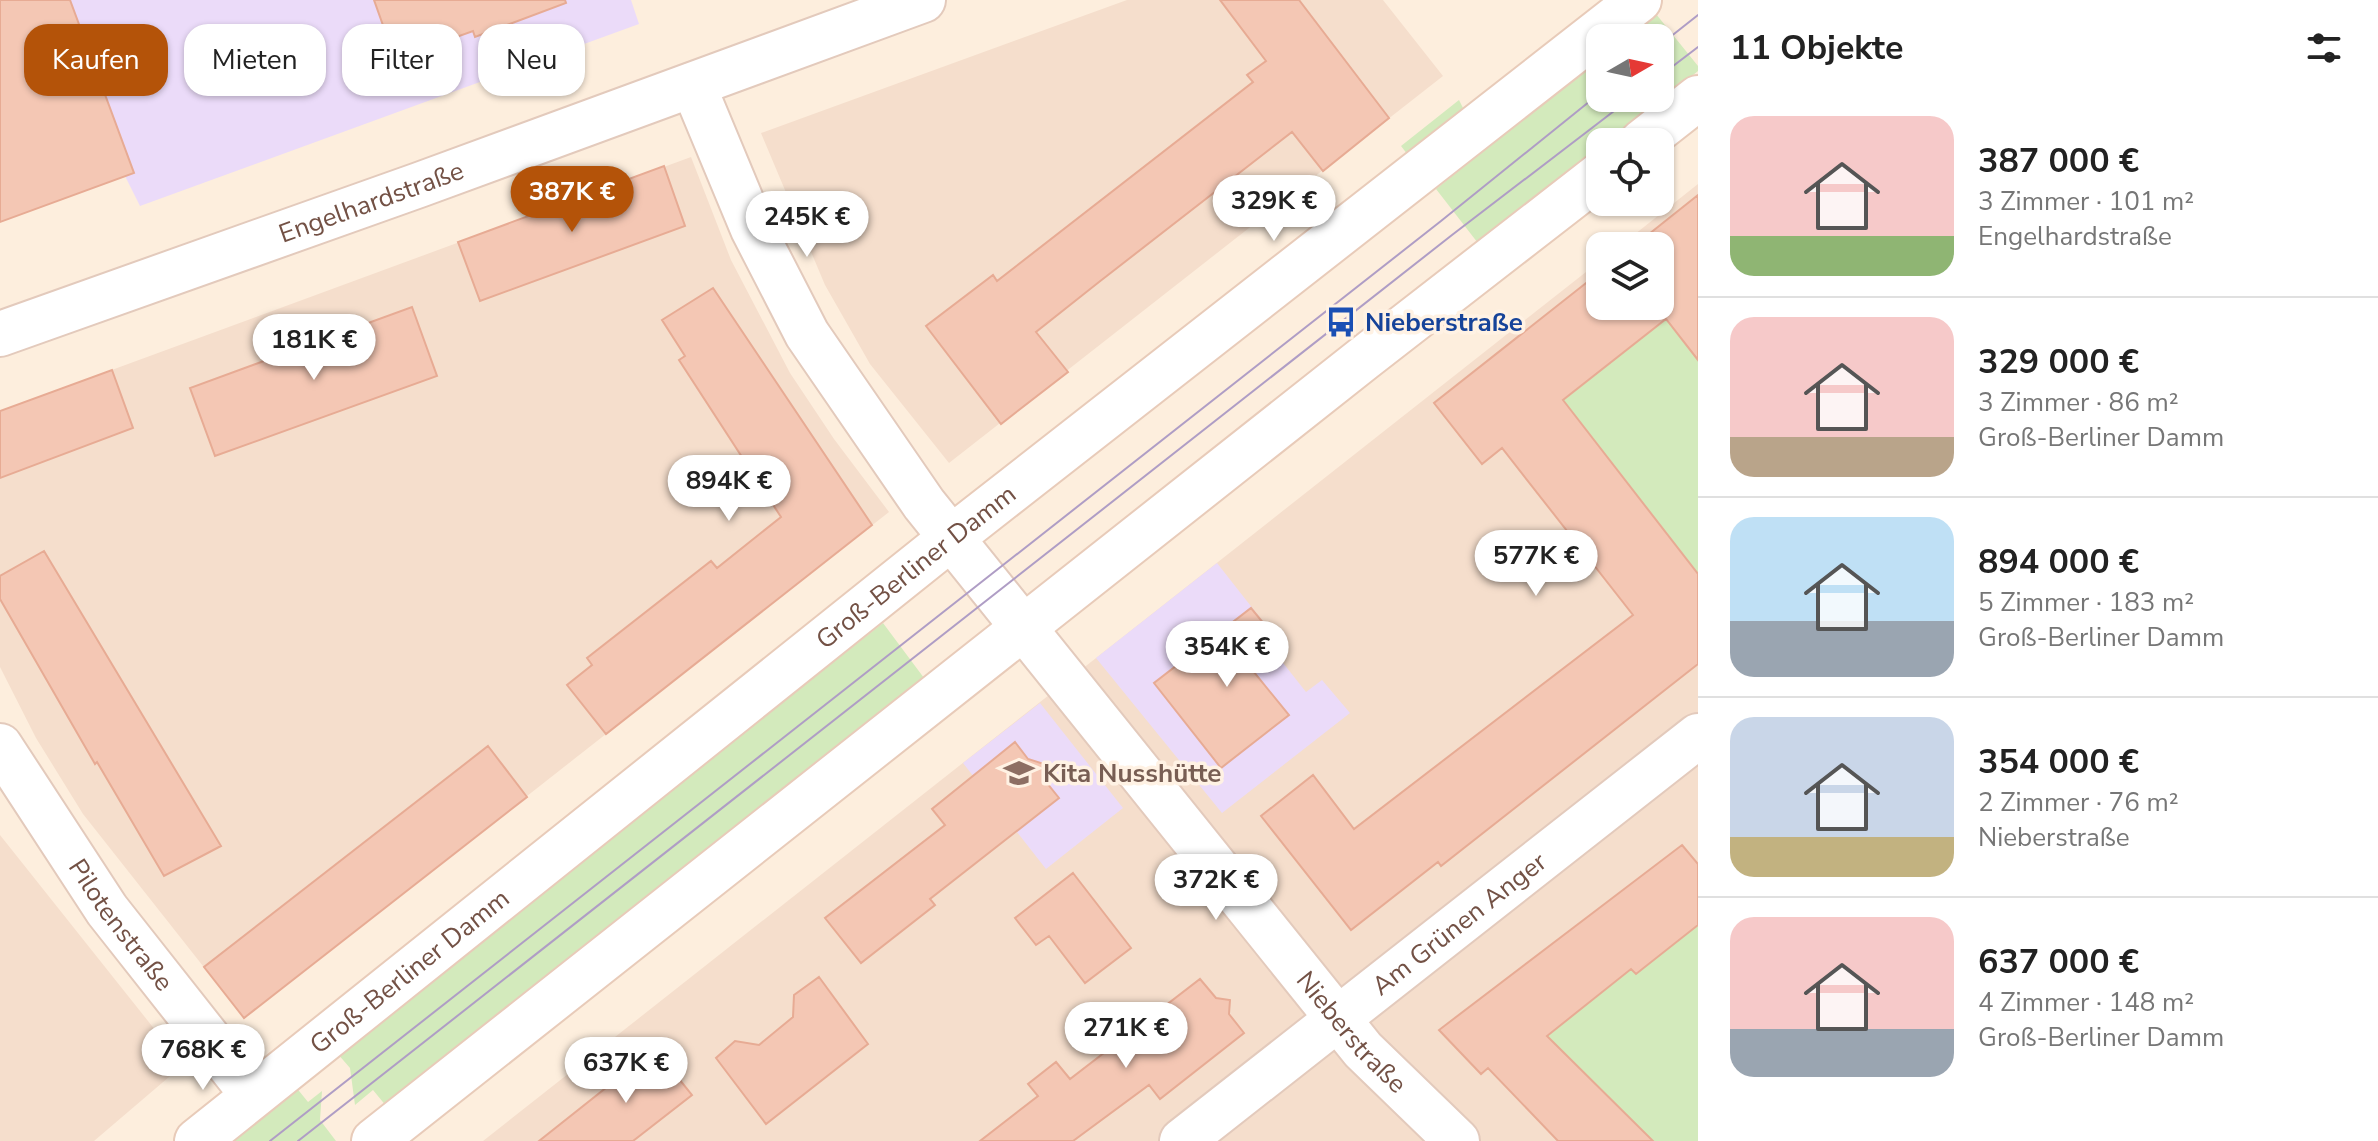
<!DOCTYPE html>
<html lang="de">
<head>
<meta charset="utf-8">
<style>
  body { margin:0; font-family:"Nunito Sans",sans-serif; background:#f2f2f2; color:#222; height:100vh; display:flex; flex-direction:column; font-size:30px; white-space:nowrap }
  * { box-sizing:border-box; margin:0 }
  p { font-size:26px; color:#767676 }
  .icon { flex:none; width:44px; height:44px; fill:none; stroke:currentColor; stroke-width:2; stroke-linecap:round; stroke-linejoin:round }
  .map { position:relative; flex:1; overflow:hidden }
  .drawer { display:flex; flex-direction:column; background:#fff; width:680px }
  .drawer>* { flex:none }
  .top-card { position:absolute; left:24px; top:24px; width:760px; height:72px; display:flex; gap:16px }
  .needle { width:52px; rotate:81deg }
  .tools { position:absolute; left:1586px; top:24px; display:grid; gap:16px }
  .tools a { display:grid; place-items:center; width:88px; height:88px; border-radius:16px; background:#fff; box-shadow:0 2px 6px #0004; font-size:40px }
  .price { position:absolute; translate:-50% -68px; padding:0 18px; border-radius:28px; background:#fff; color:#222; font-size:26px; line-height:52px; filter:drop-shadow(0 2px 4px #0008) }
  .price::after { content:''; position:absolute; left:50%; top:48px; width:24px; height:18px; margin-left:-12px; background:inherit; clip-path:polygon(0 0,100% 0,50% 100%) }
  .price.on { background:#b45309; color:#fff }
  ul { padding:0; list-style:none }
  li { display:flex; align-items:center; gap:24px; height:200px; padding:0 32px }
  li+li { border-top:2px solid #e0e0e0 }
  li span { display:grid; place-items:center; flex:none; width:224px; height:160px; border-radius:24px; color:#555 }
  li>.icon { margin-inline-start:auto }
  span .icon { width:96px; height:96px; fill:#fffc; stroke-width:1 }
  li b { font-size:34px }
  h2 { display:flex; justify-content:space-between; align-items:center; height:96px; padding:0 32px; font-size:34px }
  .tag { padding:0 28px; border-radius:24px; background:#fff; box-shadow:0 2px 6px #0004; font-size:28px; line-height:72px }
  .tag.on { background:#b45309; color:#fff }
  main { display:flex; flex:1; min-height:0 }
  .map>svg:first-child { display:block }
  .residential { fill:#f5decc }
  .education { fill:#ebdbf9 }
  .green { fill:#d3eabc }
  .building { fill:#f4c7b4; stroke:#e7ab94; stroke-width:2 }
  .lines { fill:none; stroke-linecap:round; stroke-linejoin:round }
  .street-casing { stroke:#e3cabc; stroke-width:48 }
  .secondary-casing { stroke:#e8cbb9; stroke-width:48 }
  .street { stroke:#fff; stroke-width:44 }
  .secondary { stroke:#fff; stroke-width:44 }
  .tram { stroke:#af9dc5; stroke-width:2 }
  .labels { text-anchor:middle; stroke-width:7; stroke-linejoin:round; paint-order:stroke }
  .street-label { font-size:26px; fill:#735145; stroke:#fff2e4 }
  .transit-label { font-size:26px; font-weight:bold; fill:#164399; stroke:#fff2e4; text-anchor:start }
  .education-label { font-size:26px; font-weight:bold; fill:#785e54; stroke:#fff2e4; text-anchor:start }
</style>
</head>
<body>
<main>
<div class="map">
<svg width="1698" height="1141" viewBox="0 0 1698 1141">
  <rect width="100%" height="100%" fill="#fdeedd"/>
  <path class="residential" d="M1127,0H1383L1443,76L949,463L870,364L825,285L761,133Z
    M691,157L731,260L790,373L834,439L889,512L244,1018L83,814L36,738L0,667V411Z
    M1698,184V1141H483L1600,261V306H1660V246H1620Z
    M0,835L183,1065L94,1141H0Z"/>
  <path class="education" d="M0,0H631L639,24L140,206L125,176L0,222Z
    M1217,563L1283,647L1276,654L1306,692L1322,680L1350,713L1222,813L1096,658Z
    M1040,703L1123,808L1046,869L963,763Z"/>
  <path class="green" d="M1656,14L1698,66V71L1610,142H1600V150L1481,247L1436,189L1600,58V98H1660V38H1625Z
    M1459,100L1467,116L1411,159L1401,146Z
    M1693,298L1698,360V574L1581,424L1541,418Z
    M883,623L927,682L387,1107L373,1090L355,1105L350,1068L337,1053Z
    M1698,925V1141H1653L1547,1036L1631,969L1636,974Z
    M295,1086L308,1102L322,1091L320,1120L336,1141H228Z"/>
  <path class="building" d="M0,0H70L134,173L0,222Z
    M374,0H565L566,3L475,37L473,31L395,59Z
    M1220,0H1299L1389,118L1323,171L1292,132L1099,282L1036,332L1068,372L1001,424L926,326L993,275L997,281L1253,82L1247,75L1266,61Z
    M664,166L685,226L480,301L458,242Z
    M1698,195V360L1666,319L1563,400L1698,574V664L1441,866L1438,862L1351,930L1261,816L1313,775L1354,829L1633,615L1502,448L1482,464L1434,403L1600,272V306H1660V246H1634Z
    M713,288L872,525L606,734L567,685L592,665L587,658L711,561L717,568L781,517L679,360L685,356L662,320Z
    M412,307L437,376L215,456L190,388Z
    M112,370L133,428L0,478V411Z
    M44,551L221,846L164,876L97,762L95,764L0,599V576Z
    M1251,608L1283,647L1253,671L1289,715L1221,768L1154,683Z
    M1015,742L1028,759L1044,764L1047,783L1059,798L930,899L935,905L861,963L825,918L945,825L932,809Z
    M488,746L527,797L244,1018L204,967Z
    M1682,845L1698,864V925L1636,974L1631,969L1547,1036L1653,1141H1558L1488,1068L1481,1074L1439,1030Z
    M1073,873L1131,948L1085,983L1049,936L1036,945L1015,918Z
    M819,977L868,1044L766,1124L716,1058L735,1041L759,1045L793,1017L794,995Z
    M1200,979L1216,998L1230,1000L1229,1014L1244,1033L1160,1099L1149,1085L1073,1141H980L1038,1096L1028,1084L1056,1062L1070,1079Z
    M655,1049L692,1095L633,1141H539Z"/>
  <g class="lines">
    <g class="street-casing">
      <g id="street">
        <path id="s1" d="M693,85L753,229L807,334L924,504L1363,1050L1457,1141"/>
        <path id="s2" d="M0,334L419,185L923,0"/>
        <path id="s3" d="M0,746L107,910L253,1095"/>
        <path id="s4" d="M1182,1141L1698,736"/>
      </g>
    </g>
    <g class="secondary-casing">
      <g id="secondary">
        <path d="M1642,142L1698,98"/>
        <path id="s5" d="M197,1141L951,538L1639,0"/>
        <path d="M374,1141L1363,359L1600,175"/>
      </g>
    </g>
    <use href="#street" class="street"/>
    <use href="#secondary" class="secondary"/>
    <path class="tram" d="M1660,45L1698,15
      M1660,76L1698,47
      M270,1141L1441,221L1600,93
      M298,1141L1452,235L1631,98"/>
  </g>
  <defs>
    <g id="bus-bare" transform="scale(2.4)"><path d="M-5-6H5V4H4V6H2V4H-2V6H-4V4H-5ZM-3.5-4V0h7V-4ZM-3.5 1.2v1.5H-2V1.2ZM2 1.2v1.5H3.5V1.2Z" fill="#1a4fb4" stroke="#fff2e4" stroke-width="2.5" paint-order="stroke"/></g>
    <g id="school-bare" transform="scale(2.4)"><path d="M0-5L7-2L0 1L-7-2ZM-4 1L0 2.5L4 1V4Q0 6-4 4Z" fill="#8d6e63" stroke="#fff2e4" stroke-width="2.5" paint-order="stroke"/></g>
  </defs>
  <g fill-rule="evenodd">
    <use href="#bus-bare" x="1341" y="322"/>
    <use href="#school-bare" x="1019" y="773"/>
  </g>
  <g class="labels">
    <g class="street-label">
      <text dy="9" stroke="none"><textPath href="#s2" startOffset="394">Engelhardstraße</textPath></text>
      <text dy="9" stroke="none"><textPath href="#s5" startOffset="920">Groß-Berliner Damm</textPath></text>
      <text dy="9" stroke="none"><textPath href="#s3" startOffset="216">Pilotenstraße</textPath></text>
      <text dy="9" stroke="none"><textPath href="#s4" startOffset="352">Am Grünen Anger</textPath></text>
      <text dy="9" stroke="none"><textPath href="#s5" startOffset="272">Groß-Berliner Damm</textPath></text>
      <text dy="9" stroke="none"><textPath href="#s1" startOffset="1160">Nieberstraße</textPath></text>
    </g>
    <g class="transit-label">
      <text x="1365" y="331">Nieberstraße</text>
    </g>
    <g class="education-label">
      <text x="1043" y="782">Kita Nusshütte</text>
    </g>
  </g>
</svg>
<div class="tools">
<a><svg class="needle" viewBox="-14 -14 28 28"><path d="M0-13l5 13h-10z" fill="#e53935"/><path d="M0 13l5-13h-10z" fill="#767676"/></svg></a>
<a><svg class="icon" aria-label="locate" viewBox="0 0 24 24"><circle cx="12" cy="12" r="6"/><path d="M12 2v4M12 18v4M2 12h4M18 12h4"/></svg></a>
<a><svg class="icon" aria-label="layers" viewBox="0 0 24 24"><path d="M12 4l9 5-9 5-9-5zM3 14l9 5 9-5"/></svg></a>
</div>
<b class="price on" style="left:572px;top:234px">387K €</b>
<b class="price" style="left:1274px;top:243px">329K €</b>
<b class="price" style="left:807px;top:259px">245K €</b>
<b class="price" style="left:314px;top:382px">181K €</b>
<b class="price" style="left:729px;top:523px">894K €</b>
<b class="price" style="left:1536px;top:598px">577K €</b>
<b class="price" style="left:1227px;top:689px">354K €</b>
<b class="price" style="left:1216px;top:922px">372K €</b>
<b class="price" style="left:1126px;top:1070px">271K €</b>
<b class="price" style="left:203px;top:1092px">768K €</b>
<b class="price" style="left:626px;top:1105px">637K €</b>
<div class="top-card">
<a class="tag on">Kaufen</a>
<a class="tag">Mieten</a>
<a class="tag">Filter</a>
<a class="tag">Neu</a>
</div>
</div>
<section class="drawer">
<h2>11 Objekte<svg class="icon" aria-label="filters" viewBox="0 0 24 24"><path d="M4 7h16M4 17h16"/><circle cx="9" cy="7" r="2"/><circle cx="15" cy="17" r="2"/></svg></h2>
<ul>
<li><span style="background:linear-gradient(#f6c9c9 75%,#8fb573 0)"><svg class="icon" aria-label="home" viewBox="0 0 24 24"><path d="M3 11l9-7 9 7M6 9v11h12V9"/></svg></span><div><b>387 000 €</b><p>3 Zimmer · 101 m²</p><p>Engelhardstraße</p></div></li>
<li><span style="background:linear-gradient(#f6c9c9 75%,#b9a48a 0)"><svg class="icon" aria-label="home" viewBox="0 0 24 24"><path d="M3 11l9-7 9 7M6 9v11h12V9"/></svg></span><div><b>329 000 €</b><p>3 Zimmer · 86 m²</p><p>Groß-Berliner Damm</p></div></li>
<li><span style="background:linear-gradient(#bfe0f5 65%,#9aa5b1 0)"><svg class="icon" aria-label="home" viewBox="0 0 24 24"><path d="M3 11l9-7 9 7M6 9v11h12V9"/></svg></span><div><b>894 000 €</b><p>5 Zimmer · 183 m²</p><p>Groß-Berliner Damm</p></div></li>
<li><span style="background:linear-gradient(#c9d6e8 75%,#c2b280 0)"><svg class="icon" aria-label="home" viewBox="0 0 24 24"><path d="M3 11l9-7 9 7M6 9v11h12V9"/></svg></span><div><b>354 000 €</b><p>2 Zimmer · 76 m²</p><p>Nieberstraße</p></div></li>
<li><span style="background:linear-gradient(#f6c9c9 70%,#9aa5b1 0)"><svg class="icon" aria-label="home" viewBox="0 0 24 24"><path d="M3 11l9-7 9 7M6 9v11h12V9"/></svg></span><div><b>637 000 €</b><p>4 Zimmer · 148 m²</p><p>Groß-Berliner Damm</p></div></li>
</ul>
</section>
</main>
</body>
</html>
